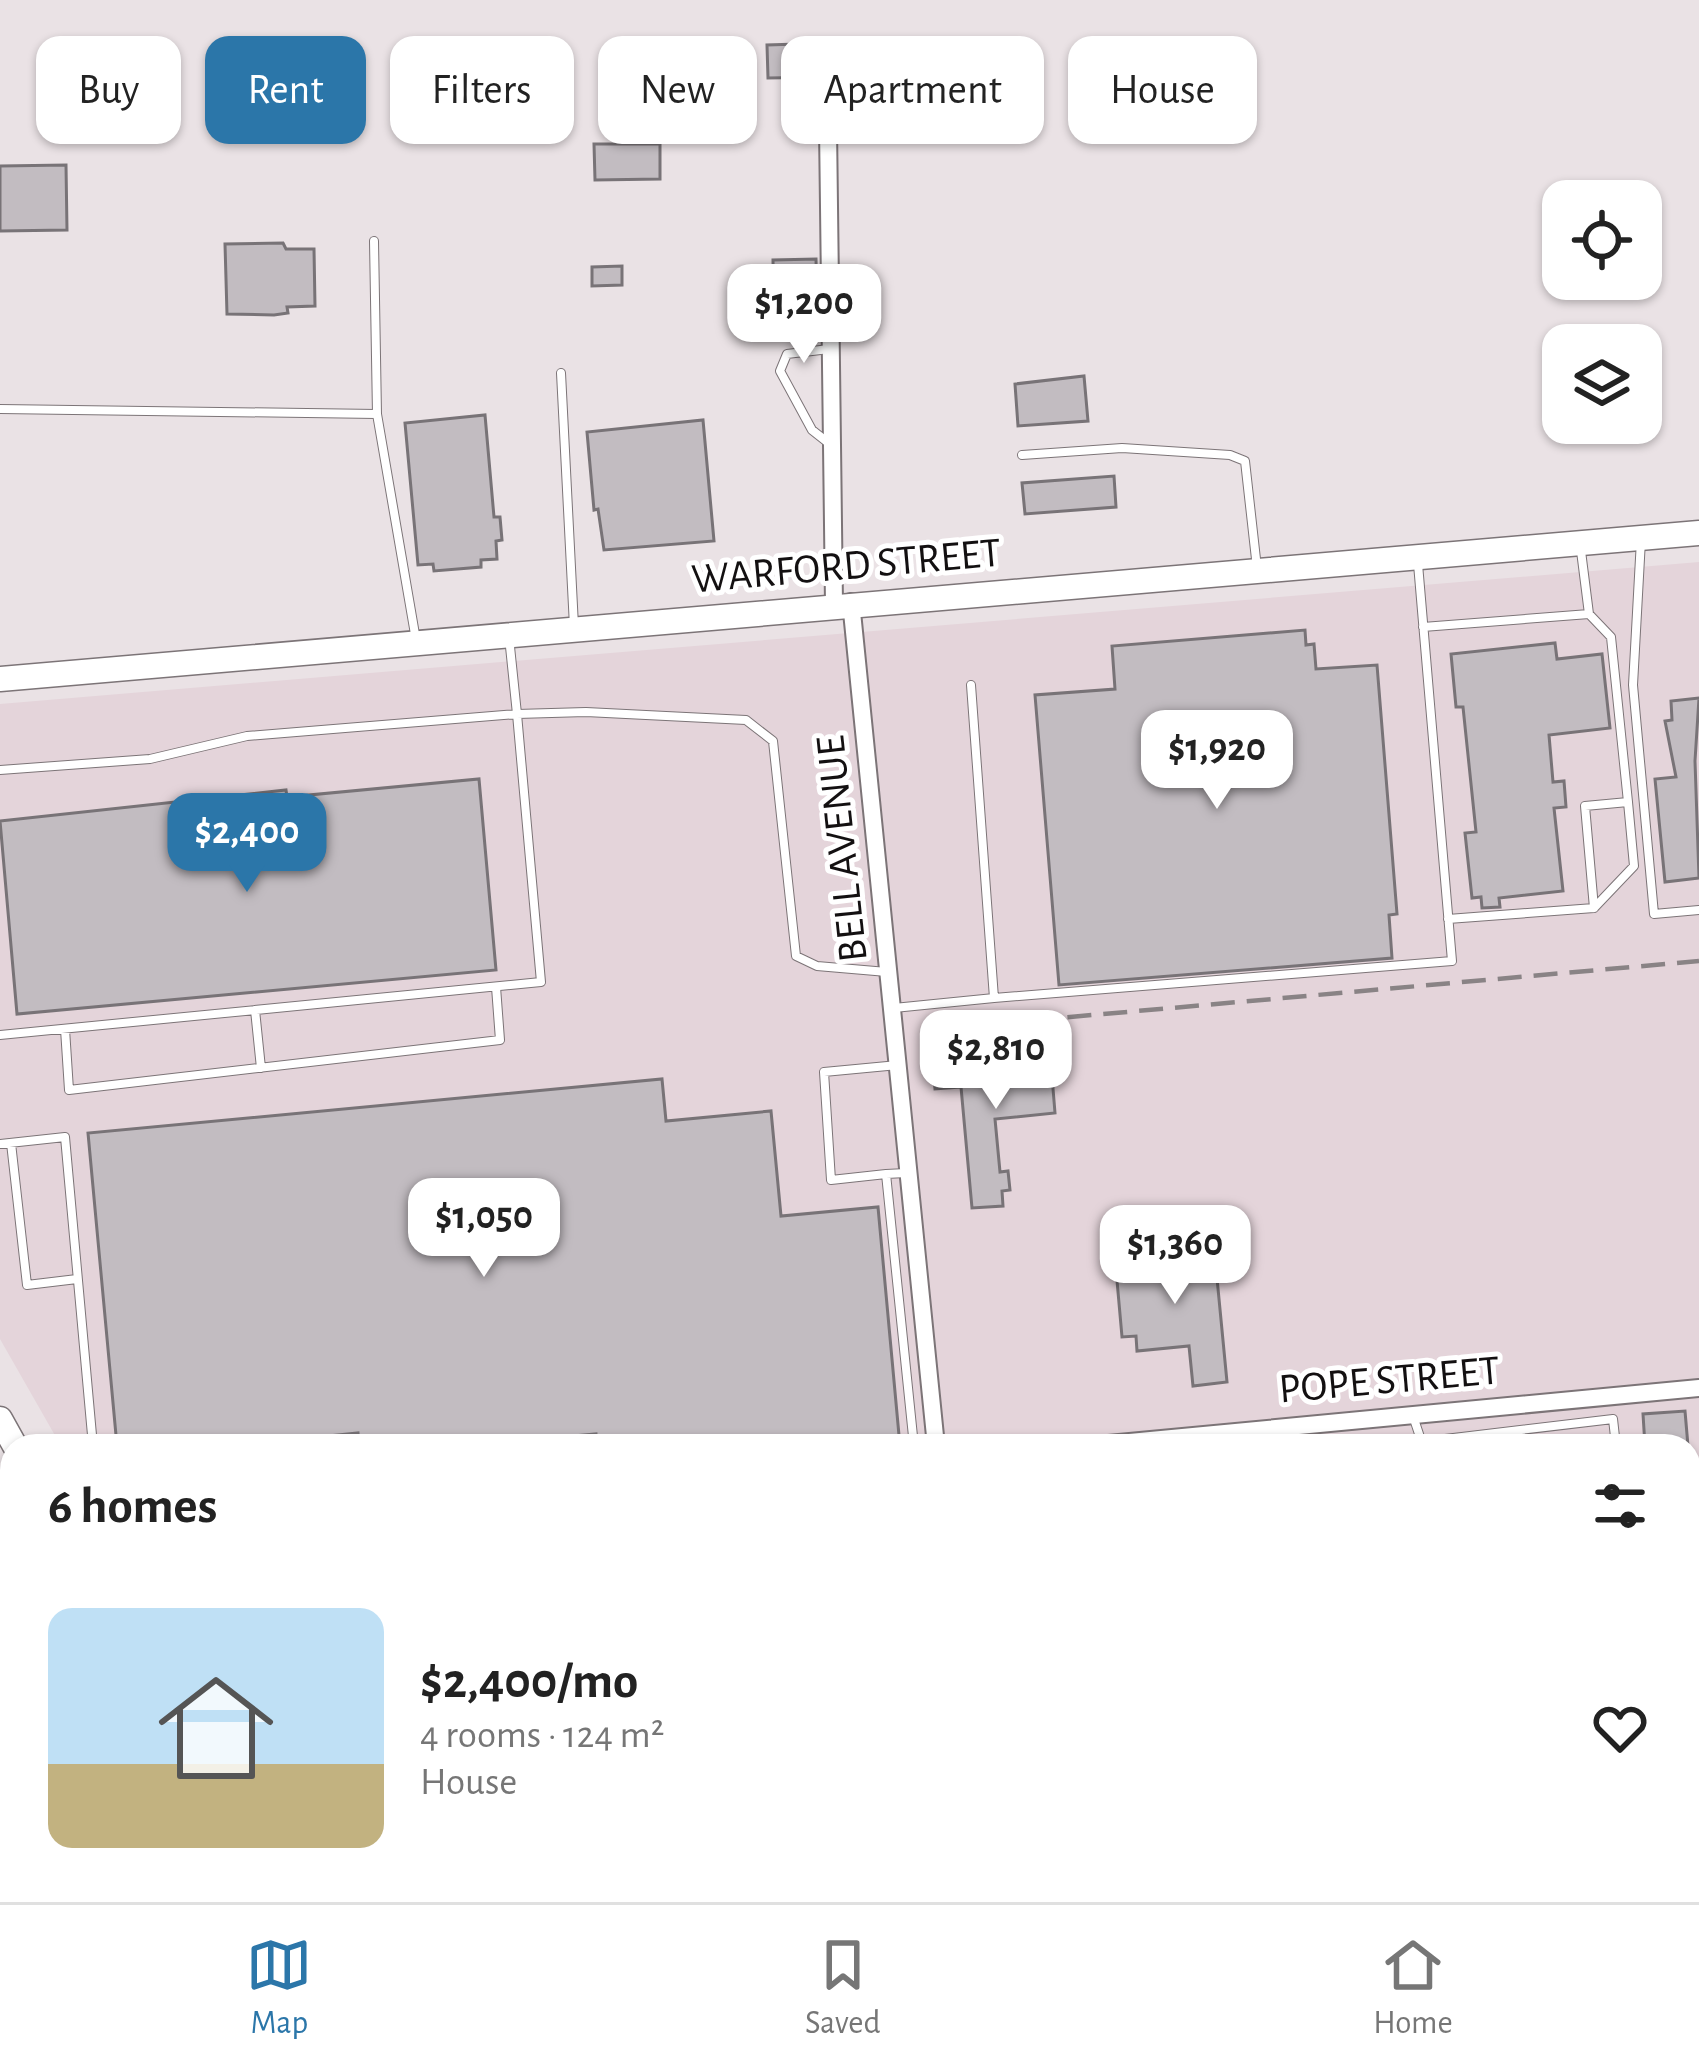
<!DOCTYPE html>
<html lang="en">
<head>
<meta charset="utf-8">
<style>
  body { margin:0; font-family:"Alegreya Sans",sans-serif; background:#f2f2f2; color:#222; height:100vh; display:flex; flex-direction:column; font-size:45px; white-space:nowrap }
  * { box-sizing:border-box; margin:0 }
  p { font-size:39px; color:#767676 }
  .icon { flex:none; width:66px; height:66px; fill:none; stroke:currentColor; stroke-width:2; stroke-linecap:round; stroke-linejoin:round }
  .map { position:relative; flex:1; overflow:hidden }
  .sheet { position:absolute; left:0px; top:1434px; width:1701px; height:468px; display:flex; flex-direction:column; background:#fff; border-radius:36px 36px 0 0; box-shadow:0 3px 9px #0004 }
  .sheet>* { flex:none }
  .guide { position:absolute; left:36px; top:36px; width:1629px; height:108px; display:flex; gap:24px }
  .fabs { position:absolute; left:1542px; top:180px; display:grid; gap:24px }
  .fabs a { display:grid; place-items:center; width:120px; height:120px; border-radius:24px; background:#fff; box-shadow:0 3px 9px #0004; font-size:60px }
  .price { position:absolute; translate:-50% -102px; padding:0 27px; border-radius:24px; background:#fff; color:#222; font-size:39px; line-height:78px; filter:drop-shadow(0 3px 6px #0008) }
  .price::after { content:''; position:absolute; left:50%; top:72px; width:36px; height:27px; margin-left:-18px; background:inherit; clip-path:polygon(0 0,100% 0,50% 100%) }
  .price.on { background:#2b76a9; color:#fff }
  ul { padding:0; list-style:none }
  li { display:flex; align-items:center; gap:36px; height:300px; padding:0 48px }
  li span { display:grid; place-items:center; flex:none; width:336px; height:240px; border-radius:24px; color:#555 }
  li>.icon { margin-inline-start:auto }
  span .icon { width:144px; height:144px; fill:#fffc; stroke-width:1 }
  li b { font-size:51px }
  h2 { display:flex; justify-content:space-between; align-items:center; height:144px; padding:0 48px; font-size:51px }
  .pill { padding:0 42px; border-radius:24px; background:#fff; box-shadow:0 3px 9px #0004; font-size:42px; line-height:108px }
  .pill.on { background:#2b76a9; color:#fff }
  .dock { display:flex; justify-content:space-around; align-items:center; height:168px; border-top:3px solid #e0e0e0; background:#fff; font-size:33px; color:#767676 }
  .dock a { display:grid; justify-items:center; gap:6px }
  .dock .on { color:#2b76a9 }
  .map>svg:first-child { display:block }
  .built { fill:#e4d4da }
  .building { fill:#c2bcc1; stroke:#787377; stroke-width:3 }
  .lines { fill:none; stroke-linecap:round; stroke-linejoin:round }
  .lane-casing { stroke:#7c7477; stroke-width:10 }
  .street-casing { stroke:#7c7477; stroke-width:20 }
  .secondary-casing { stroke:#7c7477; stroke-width:27 }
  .primary-casing { stroke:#7c7477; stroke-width:27 }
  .lane { stroke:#fff; stroke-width:8 }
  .street { stroke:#fff; stroke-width:16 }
  .secondary { stroke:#fff; stroke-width:24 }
  .primary { stroke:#fff; stroke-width:24 }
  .rail { stroke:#898385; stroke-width:4.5; stroke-dasharray:24 12; stroke-linecap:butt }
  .labels { text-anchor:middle; stroke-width:10; stroke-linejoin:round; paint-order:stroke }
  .street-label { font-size:42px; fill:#131011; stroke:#fff }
</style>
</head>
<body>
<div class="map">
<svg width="1699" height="1902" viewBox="0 0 1699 1902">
  <rect width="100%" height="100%" fill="#eae2e5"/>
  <path class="built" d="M1699,562V1902H883L882,1890H1689V1446H61L0,1339V704Z"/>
  <path class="building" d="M830,43L831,77L768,78L767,45Z
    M594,144H660V179L595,180Z
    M66,165L67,230L0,231V166Z
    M283,243L286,249H314L315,306L287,307L288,313L274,315L227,314L225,244Z
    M816,259L818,339L774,340L773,260Z
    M622,266V285L592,286V267Z
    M1084,376L1088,421L1018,426L1015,384Z
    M485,415L494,517H500L502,540L496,541L497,559L481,560V567L434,571L433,564L418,565L405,423Z
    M703,420L714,541L604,550L598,509L594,510L587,432Z
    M1114,476L1116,507L1025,514L1022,483Z
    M1305,630L1306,645L1314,644L1316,669L1377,665L1397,914L1389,915L1392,958L1059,985L1035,695L1115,689L1112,646Z
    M1555,643L1557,659L1602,654L1610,728L1549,735L1553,782L1564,781L1566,807L1554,808L1563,891L1499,898L1500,907L1482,908L1481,897L1472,898L1465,833L1476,832L1463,707H1456L1451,654Z
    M1699,698L1695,761L1699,878L1665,882L1655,779L1676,777L1665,721L1672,720L1671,701Z
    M479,779L496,970L17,1014L0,821L286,790L287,797Z
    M1050,1052L1055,1113L995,1119L1000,1172L1008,1171L1010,1190L1002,1191L1003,1206L972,1208L961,1087L935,1089L933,1067Z
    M662,1079L666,1121L771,1111L781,1216L878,1207L900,1446H597L596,1434L464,1446H359L358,1433L308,1438V1444L300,1446H117L88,1133Z
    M1214,1247L1227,1382L1193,1386L1189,1346L1137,1351L1136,1336L1122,1337L1115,1258Z
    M1685,1411L1688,1446H1645L1643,1414Z"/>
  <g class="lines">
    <g class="lane-casing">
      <path id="lane" d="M374,241L377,414L416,640
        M829,349L787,354L780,371L812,430L831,445
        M561,373L574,626
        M0,409L377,414
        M1022,455L1122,448L1230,455L1245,461L1257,568
        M1641,540L1633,685L1654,914L1699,910
        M1423,627L1589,614
        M509,637L517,714L586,712L746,720L773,741L796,956L817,966L887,972
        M0,770L150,759L247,736L517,714L541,982L0,1035
        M1594,908L1634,866L1628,802
        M1448,919L1594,908L1585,806L1628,802L1611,637L1589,614L1581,551
        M994,998L1452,961L1418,564
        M894,1008L994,998L971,685
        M255,1010L261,1068
        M65,1029L69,1090L500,1040L496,987
        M11,1143L27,1285L77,1279
        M0,1144L65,1137L93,1446
        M906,1173L886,1174L914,1446
        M886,1174L831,1180L824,1072L898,1065
        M1413,1416L1423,1446
        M1446,1446L1445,1439L1613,1419L1616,1446
        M1689,1691L1699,1690
        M401,1890L411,1902
        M1461,1890V1902
        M1538,1890L1542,1902
        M686,1902L689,1890
        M1206,1902L1210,1890
        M1615,1902L1675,1896V1890"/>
    </g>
    <g class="street-casing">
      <path id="street" d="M828,127L834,604
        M851,602L936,1446
        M1087,1446L1699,1388"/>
    </g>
    <g class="secondary-casing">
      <path id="secondary" d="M0,679L1699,533
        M0,1578L12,1567"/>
    </g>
    <g class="primary-casing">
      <path id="primary" d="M0,1419L15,1446
        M0,1494L12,1515
        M234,1890L244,1902
        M282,1890L291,1902"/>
    </g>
    <use href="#lane" class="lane"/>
    <use href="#street" class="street"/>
    <use href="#secondary" class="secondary"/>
    <use href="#primary" class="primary"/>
    <path class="rail" d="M924,1030L1699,961"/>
  </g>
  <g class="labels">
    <g class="street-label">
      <text transform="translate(846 564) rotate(-5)" y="15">WARFORD STREET</text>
      <text transform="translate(840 849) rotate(-96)" y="15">BELL AVENUE</text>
      <text transform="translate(1389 1378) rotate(-5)" y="15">POPE STREET</text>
    </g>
  </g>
</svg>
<div class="fabs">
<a><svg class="icon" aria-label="locate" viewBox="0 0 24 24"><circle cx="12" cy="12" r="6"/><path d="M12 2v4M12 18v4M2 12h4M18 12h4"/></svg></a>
<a><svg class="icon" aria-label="layers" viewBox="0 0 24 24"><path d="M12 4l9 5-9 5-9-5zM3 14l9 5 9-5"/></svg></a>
</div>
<b class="price" style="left:804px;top:366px">$1,200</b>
<b class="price" style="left:1217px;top:812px">$1,920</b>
<b class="price on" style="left:247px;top:895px">$2,400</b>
<b class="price" style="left:996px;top:1112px">$2,810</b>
<b class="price" style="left:484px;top:1280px">$1,050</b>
<b class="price" style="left:1175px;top:1307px">$1,360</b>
<div class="guide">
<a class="pill">Buy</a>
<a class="pill on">Rent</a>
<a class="pill">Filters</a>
<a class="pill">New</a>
<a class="pill">Apartment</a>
<a class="pill">House</a>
</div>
<section class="sheet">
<h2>6 homes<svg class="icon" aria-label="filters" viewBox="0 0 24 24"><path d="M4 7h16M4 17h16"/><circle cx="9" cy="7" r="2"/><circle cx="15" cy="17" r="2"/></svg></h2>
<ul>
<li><span style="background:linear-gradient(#bfe0f5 65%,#c2b280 0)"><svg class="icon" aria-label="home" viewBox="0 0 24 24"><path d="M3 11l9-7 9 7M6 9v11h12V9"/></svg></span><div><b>$2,400/mo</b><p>4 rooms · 124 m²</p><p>House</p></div><svg class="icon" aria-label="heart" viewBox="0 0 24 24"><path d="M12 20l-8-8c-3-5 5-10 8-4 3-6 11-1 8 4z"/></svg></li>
</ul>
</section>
</div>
<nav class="dock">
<a class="on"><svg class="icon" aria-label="map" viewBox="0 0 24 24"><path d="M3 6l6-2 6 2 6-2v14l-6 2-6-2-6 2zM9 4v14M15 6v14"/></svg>Map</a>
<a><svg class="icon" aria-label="saved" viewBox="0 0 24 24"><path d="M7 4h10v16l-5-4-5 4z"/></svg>Saved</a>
<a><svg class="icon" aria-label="home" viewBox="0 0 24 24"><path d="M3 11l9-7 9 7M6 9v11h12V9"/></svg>Home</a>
</nav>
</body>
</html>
